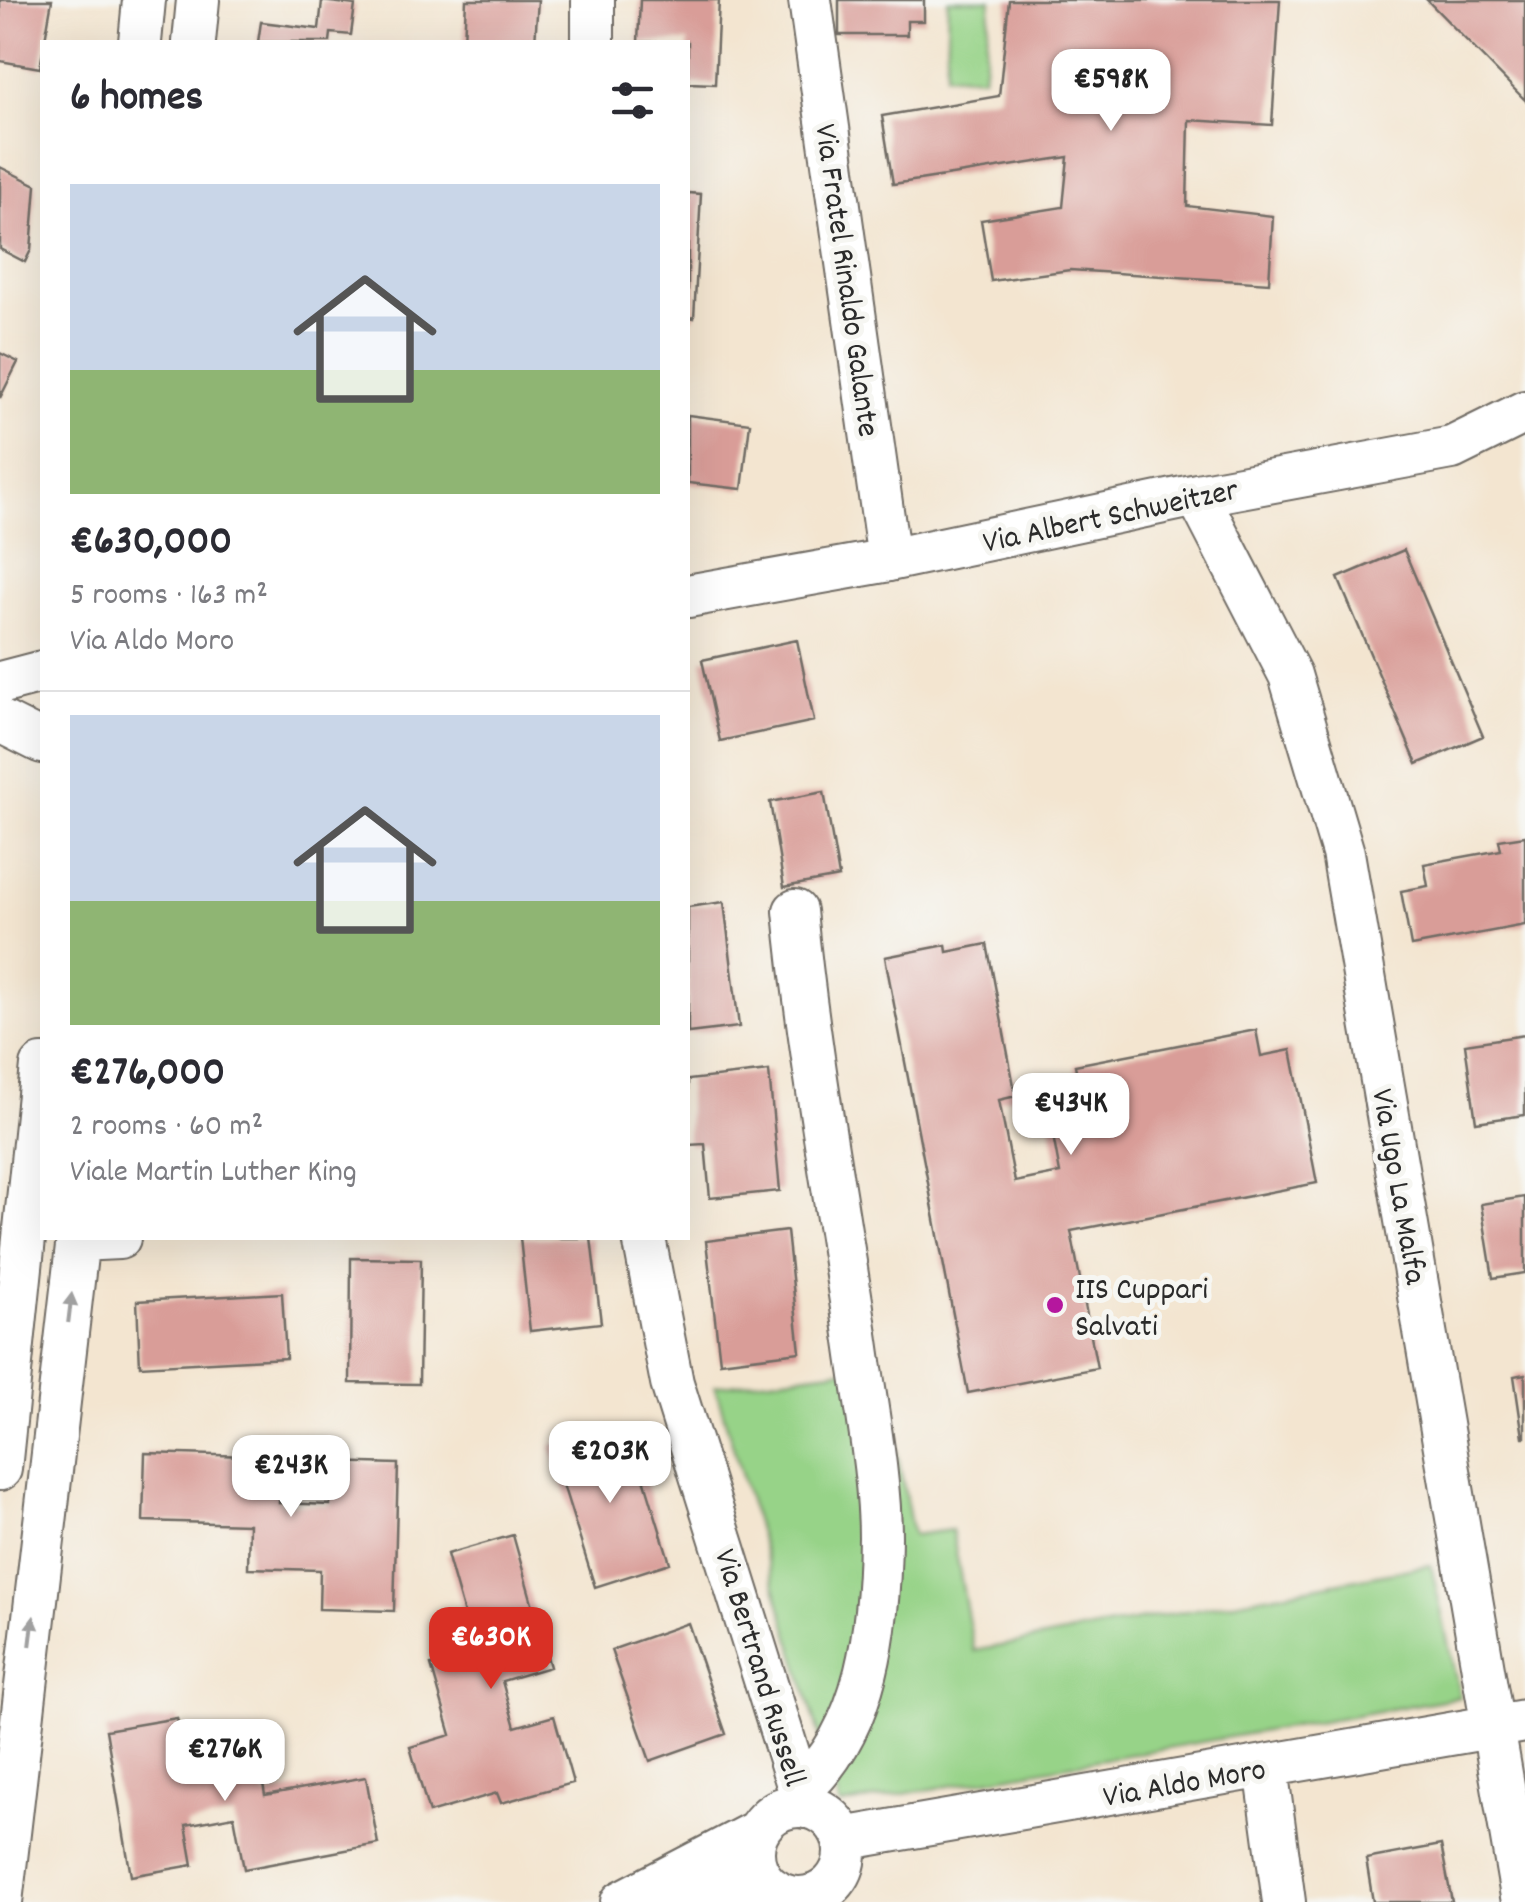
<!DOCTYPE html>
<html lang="en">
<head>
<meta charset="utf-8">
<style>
  body { margin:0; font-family:Dekko,sans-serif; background:#f2f2f3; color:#2b2b33; height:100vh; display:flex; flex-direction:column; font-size:38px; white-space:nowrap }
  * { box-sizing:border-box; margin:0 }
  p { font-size:32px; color:#7c7c81 }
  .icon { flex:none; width:55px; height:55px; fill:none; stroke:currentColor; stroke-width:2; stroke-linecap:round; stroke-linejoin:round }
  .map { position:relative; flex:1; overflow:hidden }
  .panel { position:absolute; left:40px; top:40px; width:650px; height:1200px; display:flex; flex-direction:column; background:#fff; border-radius:0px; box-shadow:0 10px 40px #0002 }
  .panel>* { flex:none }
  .price { position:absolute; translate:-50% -85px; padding:0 22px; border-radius:20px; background:#fff; color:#222; font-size:32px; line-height:65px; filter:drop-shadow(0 2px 5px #0008) }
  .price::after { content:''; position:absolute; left:50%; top:60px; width:30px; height:22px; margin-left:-15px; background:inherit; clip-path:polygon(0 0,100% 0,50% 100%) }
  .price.selected { background:#d93025; color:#fff }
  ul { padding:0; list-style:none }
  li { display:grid; align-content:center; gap:20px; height:530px; padding:0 30px }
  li+li { border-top:2px solid #e1e1e2 }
  li span { display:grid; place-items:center; height:310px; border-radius:0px; color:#555 }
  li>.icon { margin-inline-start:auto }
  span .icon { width:180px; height:180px; fill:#fffc; stroke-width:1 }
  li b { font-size:42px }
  h2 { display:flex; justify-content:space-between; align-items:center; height:120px; padding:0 30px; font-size:42px }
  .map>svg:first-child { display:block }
  .green { fill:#97d388; stroke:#617f5a; stroke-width:2.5 }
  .building { fill:#d99d98 }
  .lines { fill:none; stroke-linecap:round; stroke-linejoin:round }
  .minor-casing { stroke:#716c65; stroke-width:46 }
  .minor { stroke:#fff; stroke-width:42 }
  .oneway { fill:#a0a0a0 }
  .poi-dot { fill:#b5179e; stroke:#f6f6f2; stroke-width:4 }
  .labels { text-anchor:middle; stroke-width:10; stroke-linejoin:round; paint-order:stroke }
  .street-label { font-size:32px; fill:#2b2b2b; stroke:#f6f6f2 }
  .poi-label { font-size:32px; fill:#2b2b2b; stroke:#f6f6f2; text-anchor:start }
</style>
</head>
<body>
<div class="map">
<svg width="1525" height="1902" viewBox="0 0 1525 1902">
  <rect width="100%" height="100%" fill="#f6f6f2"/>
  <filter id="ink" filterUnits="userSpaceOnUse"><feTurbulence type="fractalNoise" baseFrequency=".01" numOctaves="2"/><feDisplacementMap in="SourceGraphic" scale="20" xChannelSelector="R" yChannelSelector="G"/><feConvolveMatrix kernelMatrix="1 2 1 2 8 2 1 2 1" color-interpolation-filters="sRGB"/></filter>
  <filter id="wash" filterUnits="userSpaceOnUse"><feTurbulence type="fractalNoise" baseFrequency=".0048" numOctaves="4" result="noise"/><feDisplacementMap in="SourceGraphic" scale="40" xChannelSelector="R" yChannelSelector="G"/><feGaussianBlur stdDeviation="2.25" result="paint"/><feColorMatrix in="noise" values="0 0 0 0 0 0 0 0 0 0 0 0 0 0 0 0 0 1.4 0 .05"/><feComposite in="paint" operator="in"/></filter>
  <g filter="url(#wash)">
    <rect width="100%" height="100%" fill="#f3e5d0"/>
    <path class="green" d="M948,0H991L983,77L946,74Z
      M880,1365L913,1535L952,1530L974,1651L1431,1565L1460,1697L840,1805L715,1386Z"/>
    <g id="blocks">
      <path class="building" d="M0,0H52L40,68L0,61Z
        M466,0H538L535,42H464Z
        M640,0H719L715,84L688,83V42H638Z
        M839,0H924V21H907V35H839Z
        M1009,0H1280L1272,125L1189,120L1187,206L1273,216L1269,283L1070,270L991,281L981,220L1063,207L1068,157L893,184L882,116L999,96Z
        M1427,0H1525V100Z
        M322,1L355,5L351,35L331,33L330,42H258L261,22L319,29Z
        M0,167L36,185L31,250L25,262L0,249Z
        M688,193L701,194L694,318L688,317Z
        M0,353L18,362L0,398Z
        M688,415L750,423L742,489L688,483Z
        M1404,550L1483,736L1417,764L1338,578Z
        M797,640L814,721L720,741L702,660Z
        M824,792L839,877L784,887L770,802Z
        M1525,836V925L1411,946L1401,891L1428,886L1424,864L1501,850L1499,840Z
        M724,902L739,1027L688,1033V907Z
        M987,944L1016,1096L999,1100L1015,1182L1060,1173L1046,1098L1080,1091L1075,1065L1256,1030L1261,1056L1291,1050L1317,1183L1071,1231L1097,1368L968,1393L885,957L946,945L947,952Z
        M1525,1035V1115L1476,1122L1465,1044Z
        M769,1071L780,1191L710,1198L705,1144L688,1145V1080Z
        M1525,1197V1273L1493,1278L1481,1204Z
        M787,1231L800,1352L720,1362L706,1241Z
        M520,1238H591L601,1323L530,1331Z
        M351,1258L421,1259L419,1384L350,1383Z
        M282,1293L286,1358L140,1366L137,1301Z
        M1525,1374V1437H1523L1514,1376Z
        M606,1429L610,1442L631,1436L670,1563L595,1587L551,1446Z
        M145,1453L281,1457L279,1503L330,1505L331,1462L398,1464L394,1611L319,1609L320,1570L248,1568L249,1524L143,1521Z
        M513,1535L550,1667L502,1681L515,1727L554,1716L573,1783L501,1803L497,1793L429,1813L410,1747L451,1735L431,1665L475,1653L447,1554Z
        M688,1623L726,1734L650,1761L611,1650Z
        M177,1718L185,1761L257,1748L265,1795L366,1777L378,1844L244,1869L234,1816L186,1825L193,1865L131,1876L106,1730Z
        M1441,1845L1452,1902H1373L1366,1859Z"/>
    </g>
  </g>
  <g filter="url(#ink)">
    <use href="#blocks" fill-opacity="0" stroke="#716c65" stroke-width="2.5"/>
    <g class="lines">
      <g class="minor-casing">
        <path id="minor" d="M810,0L889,560
          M140,42L144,0
          M194,42L198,0
          M593,42V0
          M1197,495L1290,675L1343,853L1523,1902
          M688,596L889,560L1197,495L1452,448L1525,412
          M0,683L42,672
          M0,721L42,742
          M795,911C809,1057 837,1202 858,1348C866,1407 880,1478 880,1537C879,1623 869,1730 800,1790
          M644,1238L672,1383L805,1807
          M78,1240L119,1238
          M0,1469L42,1066
          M1266,1767L1284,1902
          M753 1852a46 46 0 1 1 92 0a46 46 0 1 1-92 0Z
          M843,1839L1525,1721
          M661,1885L774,1890
          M1,1902L78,1238
          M622,1902L758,1831"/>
      </g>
      <use href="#minor" class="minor"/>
    </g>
    <defs><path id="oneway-solid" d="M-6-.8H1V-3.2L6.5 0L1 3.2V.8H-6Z" transform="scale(2.5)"/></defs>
    <g class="oneway">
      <use href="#oneway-solid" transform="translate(70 1308) rotate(-83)"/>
      <use href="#oneway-solid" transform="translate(32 1631) rotate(-83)"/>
    </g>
  </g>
  <circle class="poi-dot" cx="1055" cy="1305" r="10"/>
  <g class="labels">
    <g class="street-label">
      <text transform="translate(849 280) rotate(82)" y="11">Via Fratel Rinaldo Galante</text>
      <text transform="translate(1110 514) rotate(-12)" y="11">Via Albert Schweitzer</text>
      <text transform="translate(1401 1186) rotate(80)" y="11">Via Ugo La Malfa</text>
      <text transform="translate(762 1667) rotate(73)" y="11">Via Bertrand Russell</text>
      <text transform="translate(1184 1781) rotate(-10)" y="11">Via Aldo Moro</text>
    </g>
    <g class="poi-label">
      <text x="1075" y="1298">IIS Cuppari<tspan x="1075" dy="37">Salvati</tspan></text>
    </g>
  </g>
</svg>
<b class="price" style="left:1111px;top:134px">€598K</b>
<b class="price" style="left:1071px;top:1158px">€434K</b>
<b class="price" style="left:610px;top:1506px">€203K</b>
<b class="price" style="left:291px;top:1520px">€243K</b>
<b class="price selected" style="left:491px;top:1692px">€630K</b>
<b class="price" style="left:225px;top:1804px">€276K</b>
<section class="panel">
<h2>6 homes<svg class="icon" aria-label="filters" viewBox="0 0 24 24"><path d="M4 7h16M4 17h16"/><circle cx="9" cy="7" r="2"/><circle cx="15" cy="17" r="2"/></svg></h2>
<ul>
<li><span style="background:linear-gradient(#c9d6e8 60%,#8fb573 0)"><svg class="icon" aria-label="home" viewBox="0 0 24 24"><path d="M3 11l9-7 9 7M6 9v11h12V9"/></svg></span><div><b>€630,000</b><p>5 rooms · 163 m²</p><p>Via Aldo Moro</p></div></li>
<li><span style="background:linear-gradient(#c9d6e8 60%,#8fb573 0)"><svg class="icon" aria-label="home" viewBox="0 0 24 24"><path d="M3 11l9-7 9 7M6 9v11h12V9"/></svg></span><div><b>€276,000</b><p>2 rooms · 60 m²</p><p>Viale Martin Luther King</p></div></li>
</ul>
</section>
</div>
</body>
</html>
